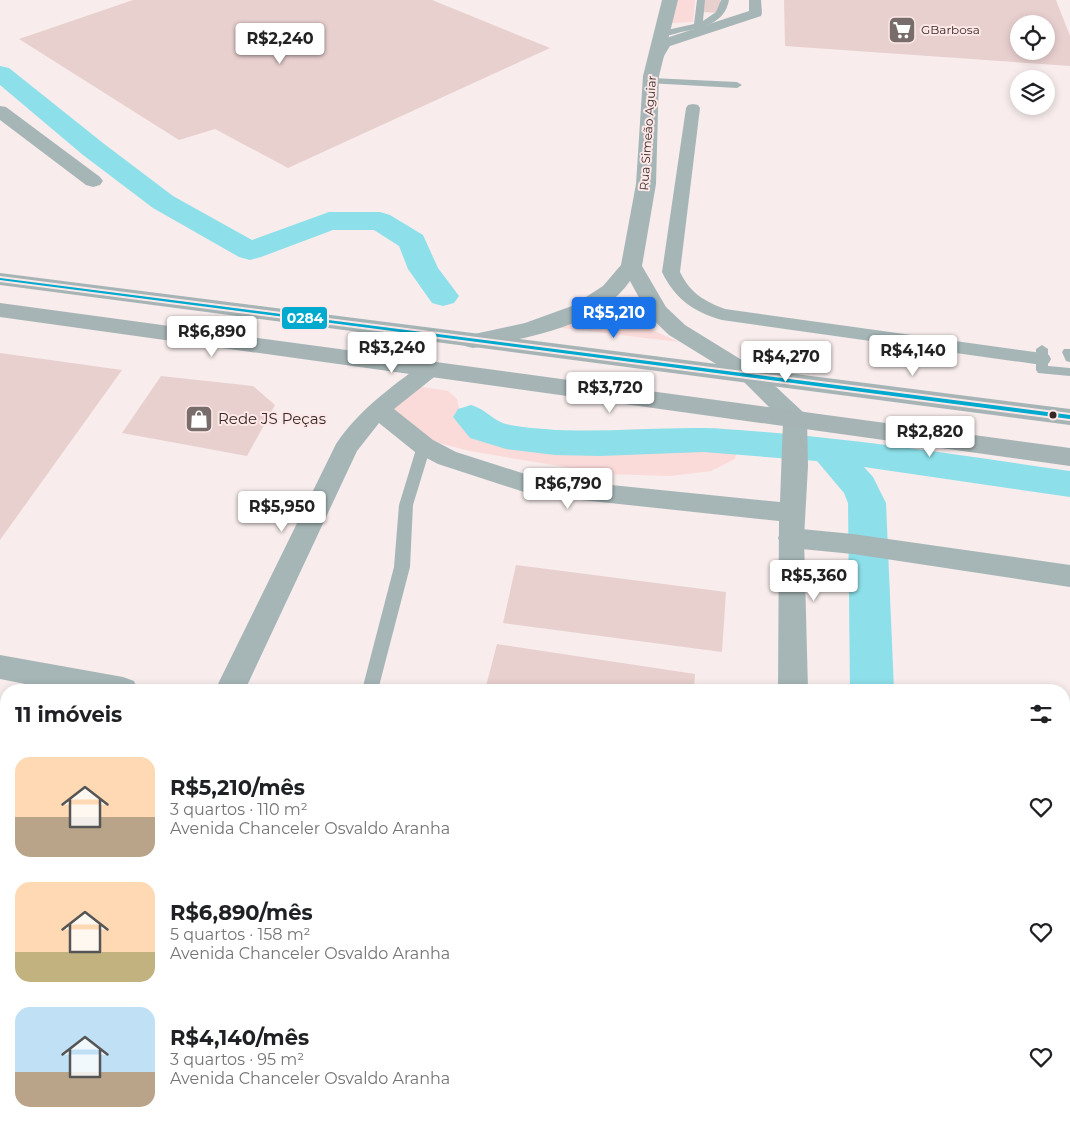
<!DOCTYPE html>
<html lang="pt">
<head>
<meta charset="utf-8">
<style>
  body { margin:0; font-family:Montserrat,sans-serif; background:#f6f6f6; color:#202124; height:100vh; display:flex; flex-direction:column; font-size:19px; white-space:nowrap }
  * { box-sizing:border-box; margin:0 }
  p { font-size:16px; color:#757577 }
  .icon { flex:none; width:28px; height:28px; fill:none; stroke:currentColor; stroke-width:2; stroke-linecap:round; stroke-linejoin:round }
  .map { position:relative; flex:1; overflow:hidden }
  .details { position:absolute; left:0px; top:684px; width:1070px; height:446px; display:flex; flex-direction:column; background:#fff; border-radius:20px 20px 0 0; box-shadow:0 2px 8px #0003 }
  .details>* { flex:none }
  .tools { position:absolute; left:1010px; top:15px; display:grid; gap:10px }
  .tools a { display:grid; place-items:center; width:45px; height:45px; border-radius:50%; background:#fff; box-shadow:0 2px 8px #0003; font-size:25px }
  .price { position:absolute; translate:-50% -42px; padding:0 11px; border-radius:5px; background:#fff; color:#222; font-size:16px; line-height:32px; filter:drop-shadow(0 1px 2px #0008) }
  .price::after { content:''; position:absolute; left:50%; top:30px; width:15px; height:11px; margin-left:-8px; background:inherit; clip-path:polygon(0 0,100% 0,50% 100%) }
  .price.selected { background:#1a73e8; color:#fff }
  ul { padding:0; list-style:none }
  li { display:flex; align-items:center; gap:15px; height:125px; padding:0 15px }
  li span { display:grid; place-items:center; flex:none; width:140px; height:100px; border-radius:15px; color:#555 }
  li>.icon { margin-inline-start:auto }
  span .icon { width:60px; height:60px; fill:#fffc; stroke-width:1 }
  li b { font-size:21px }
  h2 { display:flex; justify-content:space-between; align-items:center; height:60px; padding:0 15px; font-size:21px }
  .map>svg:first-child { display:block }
  .green { fill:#fadbd9 }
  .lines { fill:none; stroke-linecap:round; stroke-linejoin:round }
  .canal { fill:#8de0e9; fill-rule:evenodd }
  .building { fill:#e8d0cf; fill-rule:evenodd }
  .service { fill:#a6b6b7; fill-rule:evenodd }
  .pedestrian { fill:#a6b6b7; fill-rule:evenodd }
  .minor { fill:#a6b6b7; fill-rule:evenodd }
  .tertiary { fill:#a6b6b7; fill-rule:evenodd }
  .secondary { fill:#a6b4b5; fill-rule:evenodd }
  .bus-1-casing { stroke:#fde8e7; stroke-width:4 }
  .bus-1 { fill:#00a9ce; fill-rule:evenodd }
  .bus-dot { fill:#342827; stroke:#fde8e7; stroke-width:2 }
  .labels { text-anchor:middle; stroke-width:4; stroke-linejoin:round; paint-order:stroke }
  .far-poi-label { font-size:12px; fill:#342827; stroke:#fde8e7; text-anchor:start }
  .far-street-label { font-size:12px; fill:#342827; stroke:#fde8e7 }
  .poi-label { font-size:15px; fill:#342827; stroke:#fde8e7; text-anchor:start }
  .line-badge { stroke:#fde8e7; stroke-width:2 }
  .badge-label { font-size:14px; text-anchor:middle; font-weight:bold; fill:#fff }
</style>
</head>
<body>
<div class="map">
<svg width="1070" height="1129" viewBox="0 0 1070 1129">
  <rect width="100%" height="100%" fill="#f8ecec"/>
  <path class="green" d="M676,0H695L693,22L671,23Z
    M606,317L635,322L679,342L554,327L569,321Z
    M416,386L448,391L457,399L460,412L467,426L491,443L590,453L718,447L737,449L735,459L711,471L670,476L607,474L470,451L423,439L395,427L387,395Z"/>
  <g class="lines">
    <path class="canal" d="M0,66L9,68L103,143L173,196L252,240L329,212H380L390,215L423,235L438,268L459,296L454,303L443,306L432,303L408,269L399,246L374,230H333L261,257L250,260L239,257L153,208L83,155L0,85Z
      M471,405C488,410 493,422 510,425C574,436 639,427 703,428C719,428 735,430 752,431C858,439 964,456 1070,471V497L864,467L873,477L886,503L894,690H850L848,503L844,493L817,461L703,452L600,456L555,455L506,449L470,438L453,417L458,409Z
      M861,1124H919V1129H861Z"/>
  </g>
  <path class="building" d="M133,0H432L550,48L288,168L215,129L179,140L19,39Z
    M703,0H720V13L702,12Z
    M784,0H1056L1070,36V66L785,46ZM1019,24H1046V51H1019Z
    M0,353L122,370L0,540Z
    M161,376L253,386L275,405L247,456L122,433Z
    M516,565L726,592L722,652L503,623Z
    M497,644L695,674L694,690H485Z
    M383,1124H659L658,1129H381Z"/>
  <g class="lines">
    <path class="service" d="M697,0H705L703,21L716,12L721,0H729C725,24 701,28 681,32C674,34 665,37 658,36V32L694,24Z
      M651,78L737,82L742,85L737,88L648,83L646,81Z
      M1042,345L1048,349V366L1070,368V376L1038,373L1036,370V349Z
      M1064,349H1070V362L1066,361L1062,352Z
      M424,441L429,443L431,446L413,505L410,567L378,690H362L394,567L399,505L417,446L419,443Z
      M273,1124H295L296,1129H274Z"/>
    <path class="pedestrian" d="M749,0H761L762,13L761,16L670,46L659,64H649L647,61L660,40L749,11Z
      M693,104L698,105L700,108L680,272C690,293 704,301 725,309L1042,353L1049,355L1051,359L1049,363L1042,365L722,320C694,312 675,299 662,272L686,108L688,105Z"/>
    <path class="minor" d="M0,106L6,107L100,177L103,181L100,185L93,187L86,185L0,120Z
      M791,528L853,534L1070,565V587L853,554L791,548L781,545L778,538L781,531Z
      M0,655L123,677L134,681L138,690H56L0,679Z
      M1064,740L1070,742V770L1064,768Z
      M1064,987L1070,989V1027L1064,1024Z"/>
    <path class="tertiary" d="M662,0H678L659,76L656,184L642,266L666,307L685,325L758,370L804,413L807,419L808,466L804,538L808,690H778L779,521L572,499L524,492L438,464L415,452L379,423L357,451L245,690H215L336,444C359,410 390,388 422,364L430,361L438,364L442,369L438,374L394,409L433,440L456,452L525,474L572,481L780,502L783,421L742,380L669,335L649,316L630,281C597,328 526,338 473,348L465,346L462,341L465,336L525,323L572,306L603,286L621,265L636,184L643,76Z
      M6,1117V1124H44L42,1129H1Z
      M759,1124H799L798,1129H758Z"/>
    <path class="secondary" d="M0,273L1070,409V425L0,285Z
      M0,303L1070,448V466L0,317Z"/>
    <g class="bus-1-casing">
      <path id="bus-1" d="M0,278L1070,415V419L0,280Z"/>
    </g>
    <use href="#bus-1" class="bus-1"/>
  </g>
  <defs>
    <g id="supermarket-square" transform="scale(1.4375)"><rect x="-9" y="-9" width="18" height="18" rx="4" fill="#796d6c" stroke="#fde8e7"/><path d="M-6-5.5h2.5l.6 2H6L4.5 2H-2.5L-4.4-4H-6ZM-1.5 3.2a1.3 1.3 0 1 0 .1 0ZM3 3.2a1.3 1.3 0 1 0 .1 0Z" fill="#fff"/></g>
    <g id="shop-square" transform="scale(1.4375)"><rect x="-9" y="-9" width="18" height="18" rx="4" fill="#796d6c" stroke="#fde8e7"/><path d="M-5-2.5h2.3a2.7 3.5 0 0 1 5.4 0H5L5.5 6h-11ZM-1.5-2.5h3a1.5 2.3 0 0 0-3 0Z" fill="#fff"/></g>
  </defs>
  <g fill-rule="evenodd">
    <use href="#supermarket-square" x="902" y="30"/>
    <use href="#shop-square" x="199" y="419"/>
  </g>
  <circle class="bus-dot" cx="1053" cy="415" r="4.5"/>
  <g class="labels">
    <g class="far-poi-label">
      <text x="921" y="34">GBarbosa</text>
    </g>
    <g class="far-street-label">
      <text transform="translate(648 133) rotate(-86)" y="4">Rua Simeão Aguiar</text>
    </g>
    <g class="poi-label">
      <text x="218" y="424">Rede JS Peças</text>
    </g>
  </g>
  <rect class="line-badge" x="281" y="306" width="47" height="24" rx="5" fill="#00a9ce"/>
  <g class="badge-label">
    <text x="305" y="323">0284</text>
  </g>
</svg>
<div class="tools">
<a><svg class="icon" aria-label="locate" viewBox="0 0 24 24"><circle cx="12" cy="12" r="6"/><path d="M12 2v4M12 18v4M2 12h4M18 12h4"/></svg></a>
<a><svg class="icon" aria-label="layers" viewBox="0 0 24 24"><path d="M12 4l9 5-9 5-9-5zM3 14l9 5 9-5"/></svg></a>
</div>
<b class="price" style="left:280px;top:65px">R$2,240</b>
<b class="price selected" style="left:614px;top:339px">R$5,210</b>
<b class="price" style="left:212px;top:358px">R$6,890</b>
<b class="price" style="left:392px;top:374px">R$3,240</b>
<b class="price" style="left:913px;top:377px">R$4,140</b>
<b class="price" style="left:786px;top:383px">R$4,270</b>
<b class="price" style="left:610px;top:414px">R$3,720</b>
<b class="price" style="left:930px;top:458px">R$2,820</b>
<b class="price" style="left:568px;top:510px">R$6,790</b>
<b class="price" style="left:282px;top:533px">R$5,950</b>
<b class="price" style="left:814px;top:602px">R$5,360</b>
<section class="details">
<h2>11 imóveis<svg class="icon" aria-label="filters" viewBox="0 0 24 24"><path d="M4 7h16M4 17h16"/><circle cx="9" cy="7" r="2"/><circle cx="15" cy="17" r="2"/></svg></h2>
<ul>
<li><span style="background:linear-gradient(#ffd9b3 60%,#b9a48a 0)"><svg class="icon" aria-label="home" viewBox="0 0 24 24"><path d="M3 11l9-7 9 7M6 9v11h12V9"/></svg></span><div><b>R$5,210/mês</b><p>3 quartos · 110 m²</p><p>Avenida Chanceler Osvaldo Aranha</p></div><svg class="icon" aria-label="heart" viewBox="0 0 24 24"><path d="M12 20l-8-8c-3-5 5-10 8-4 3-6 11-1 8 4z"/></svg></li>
<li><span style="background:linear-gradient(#ffd9b3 70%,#c2b280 0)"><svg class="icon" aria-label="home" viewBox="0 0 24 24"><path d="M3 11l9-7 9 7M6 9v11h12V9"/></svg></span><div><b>R$6,890/mês</b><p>5 quartos · 158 m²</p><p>Avenida Chanceler Osvaldo Aranha</p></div><svg class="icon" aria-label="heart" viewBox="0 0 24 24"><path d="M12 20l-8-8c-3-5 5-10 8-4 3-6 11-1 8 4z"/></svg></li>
<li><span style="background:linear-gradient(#bfe0f5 65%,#b9a48a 0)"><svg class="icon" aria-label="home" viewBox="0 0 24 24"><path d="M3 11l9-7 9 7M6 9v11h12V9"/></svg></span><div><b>R$4,140/mês</b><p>3 quartos · 95 m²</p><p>Avenida Chanceler Osvaldo Aranha</p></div><svg class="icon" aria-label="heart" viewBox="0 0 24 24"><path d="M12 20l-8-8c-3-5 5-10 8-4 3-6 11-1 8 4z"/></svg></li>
</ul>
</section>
</div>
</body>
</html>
